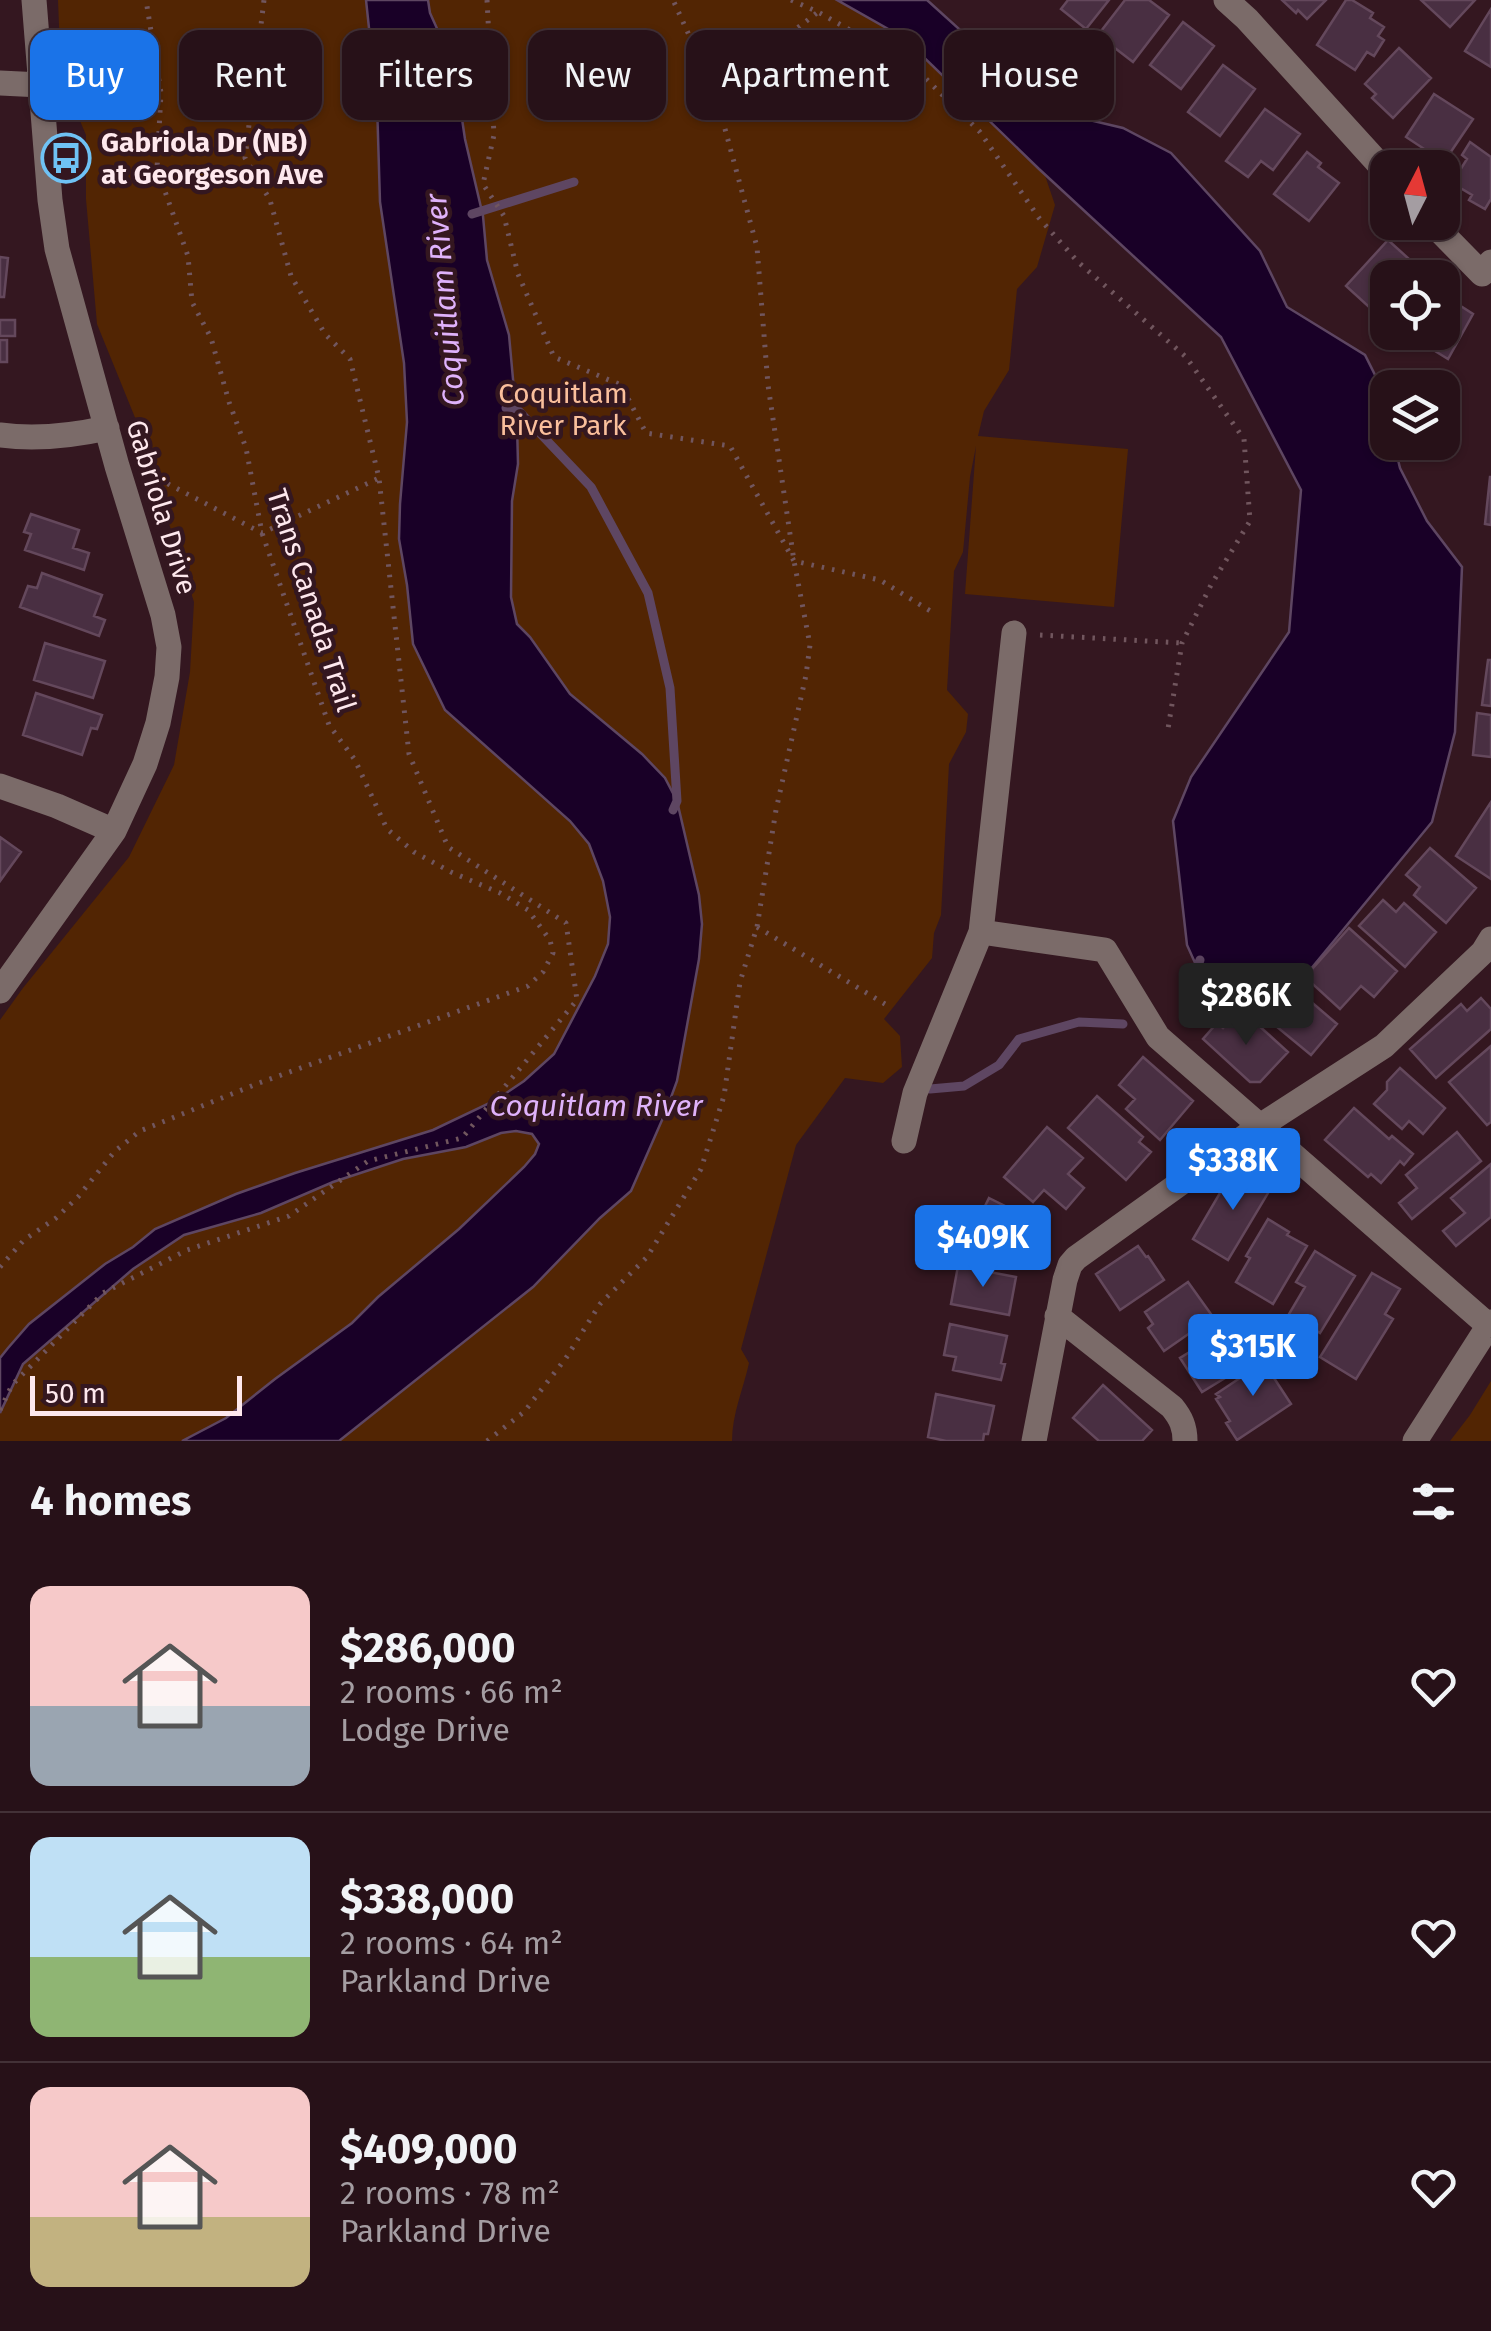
<!DOCTYPE html>
<html lang="en">
<head>
<meta charset="utf-8">
<style>
  body { margin:0; font-family:"Fira Sans",sans-serif; background:#2f1a21; color:#f1f3f6; height:100vh; display:flex; flex-direction:column; font-size:38px; white-space:nowrap }
  * { box-sizing:border-box; margin:0 }
  p { font-size:32px; color:#a49da2 }
  .icon { flex:none; width:55px; height:55px; fill:none; stroke:currentColor; stroke-width:2; stroke-linecap:round; stroke-linejoin:round }
  .map { position:relative; height:1441px; overflow:hidden }
  .details { display:flex; flex-direction:column; background:#271118; flex:1 }
  .details>* { flex:none }
  .top-card { position:absolute; left:30px; top:30px; width:1432px; height:90px; display:flex; gap:20px }
  .needle { width:65px; rotate:6deg }
  .fabs { position:absolute; left:1370px; top:150px; display:grid; gap:20px }
  .fabs a { display:grid; place-items:center; width:90px; height:90px; border-radius:20px; background:#271118; box-shadow:0 2px 8px #0004,0 0 0 2px #433137; font-size:50px }
  .scale { position:absolute; left:30px; bottom:25px; width:212px; box-sizing:border-box; padding-left:10px; border:5px solid #fee8ed; border-top:0; font-size:28px; line-height:35px; white-space:nowrap; color:#fee8ed; -webkit-text-stroke:8px #341720; paint-order:stroke }
  .price { position:absolute; translate:-50% -85px; padding:0 22px; border-radius:10px; background:#1a73e8; color:#fff; font-size:32px; line-height:65px; filter:drop-shadow(0 2px 5px #0008) }
  .price::after { content:''; position:absolute; left:50%; top:60px; width:30px; height:22px; margin-left:-15px; background:inherit; clip-path:polygon(0 0,100% 0,50% 100%) }
  .price.current { background:#222; color:#fff }
  ul { padding:0; list-style:none }
  li { display:flex; align-items:center; gap:30px; height:250px; padding:0 30px }
  li+li { border-top:2px solid #433137 }
  li span { display:grid; place-items:center; flex:none; width:280px; height:200px; border-radius:20px; color:#555 }
  li>.icon { margin-inline-start:auto }
  span .icon { width:120px; height:120px; fill:#fffc; stroke-width:1 }
  li b { font-size:42px }
  h2 { display:flex; justify-content:space-between; align-items:center; height:120px; padding:0 30px; font-size:42px }
  .chip { padding:0 35px; border-radius:20px; background:#271118; box-shadow:0 2px 8px #0004,0 0 0 2px #433137; font-size:35px; line-height:90px }
  .chip.current { background:#1a73e8; color:#fff }
  .map>svg:first-child { display:block }
  .green { fill:#522503 }
  .water { fill:#190027; stroke:#5e4662; stroke-width:2.5 }
  .lines { fill:none; stroke-linecap:round; stroke-linejoin:round }
  .stream { stroke:#5e4662; stroke-width:9 }
  .building { fill:#492f42; stroke:#64485c; stroke-width:2.5 }
  .path { stroke:#71565e; stroke-width:5; stroke-dasharray:2.5 8; stroke-linecap:butt }
  .minor { stroke:#7b6b69; stroke-width:25 }
  .labels { text-anchor:middle; stroke-width:9; stroke-linejoin:round; paint-order:stroke }
  .poi-label { font-size:28px; font-weight:bold; fill:#fee8ed; stroke:#341720; text-anchor:start }
  .park-label { font-size:28px; fill:#fabf9c; stroke:#341720 }
  .street-label { font-size:28px; fill:#fee8ed; stroke:#341720 }
  .water-label { font-size:30px; font-style:italic; fill:#dfb2fb; stroke:#341720 }
</style>
</head>
<body>
<div class="map">
<svg width="1491" height="1441" viewBox="0 0 1491 1441">
  <rect width="100%" height="100%" fill="#341720"/>
  <path class="green" d="M58,0H858L1033,140L1055,205L1037,267L1017,289L1009,370L984,411L978,436L1128,449L1114,607L965,594L976,446L970,477L963,552L954,571L947,690L968,714L966,732L949,764L941,915L934,933L932,958L884,1019L900,1036L902,1067L883,1083L845,1078L796,1145L741,1349L749,1363C743,1390 732,1414 732,1441H0V1020L23,988L129,857L174,765L190,672L194,602L136,420L97,324L86,199V135L61,76Z
    M1491,1381V1441H1450L1470,1415Z"/>
  <path class="water" d="M366,0H428L430,13L448,53L458,92L465,139L483,216L487,260L509,335L517,423L518,464L512,501L511,597L517,624L530,637L570,694L642,754L665,778L677,801L699,895L702,924L699,959L677,1081L666,1111L631,1191L600,1218L533,1287L339,1441H182L226,1418L275,1379L352,1323L378,1297L459,1229L524,1167L535,1154L539,1144L532,1134L516,1131L501,1133L466,1147L403,1159L333,1182L261,1213L184,1235L133,1269L23,1364L0,1413V1358L8,1348L29,1324L105,1264L133,1247L155,1229L236,1194L295,1173L433,1130L496,1100L524,1081L554,1054L595,976L608,944L610,917L603,881L589,844L570,821L445,710L413,644L407,585L399,539L400,504L407,422L404,363L380,202L377,103Z
    M837,0H927L970,39L1047,63L1068,115L1123,128L1171,153L1260,251L1287,307L1365,355L1381,387L1387,414L1388,442L1394,443L1400,468L1427,521L1462,567L1455,732L1432,822L1291,993L1214,1005L1187,945L1173,821L1191,777L1289,632L1301,490L1221,337L1039,169L904,38Z"/>
  <g class="lines">
    <path class="stream" d="M472,214L574,182
      M506,408L517,409L591,487L648,593L670,688L677,801L673,810
      M1189,987L1200,960
      M930,1089L964,1086L999,1065L1019,1039L1079,1022L1123,1024"/>
  </g>
  <path class="building" d="M1068,0H1109L1086,29L1061,9Z
    M1125,0H1149L1169,15L1133,62L1098,35Z
    M1282,0H1326L1307,19L1298,10L1296,13Z
    M1346,0H1352L1373,13L1370,18L1384,27L1378,36L1384,40L1374,56L1367,52L1355,70L1317,45Z
    M1421,0H1475L1450,27Z
    M1491,9V67L1465,51Z
    M1183,22L1214,46L1181,89L1150,65Z
    M1399,48L1431,78L1393,118L1372,98L1376,94L1365,84Z
    M1223,65L1255,89L1220,136L1188,112Z
    M1434,94L1473,119L1444,162L1406,137Z
    M1265,109L1300,134L1273,170L1261,161L1248,177L1226,161Z
    M1470,142L1491,157V199L1485,209L1469,200L1472,195L1452,183L1467,159L1462,155Z
    M1307,152L1321,163L1318,167L1339,183L1309,221L1274,194Z
    M1388,240L1420,269L1412,278H1388V311L1386,309L1379,316L1346,286Z
    M0,257L8,258L4,297H0Z
    M1442,294L1473,314L1448,359L1422,343L1418,350L1394,335L1396,332H1442Z
    M0,320H15V336H0Z
    M0,340H7V362H0Z
    M1490,477H1491V525L1485,524Z
    M31,514L79,530L73,548L89,553L84,570L25,550L31,534L24,532Z
    M42,573L102,595L94,616L105,620L99,636L20,607L28,586L37,588Z
    M45,643L105,661L93,698L34,680Z
    M1488,660H1491V706L1482,705Z
    M36,693L102,715L97,729L91,728L82,755L23,735Z
    M1477,713L1491,715V757L1473,755Z
    M1491,802V879L1456,856Z
    M0,837L21,852L0,881Z
    M1430,848L1476,888L1446,923L1414,895L1420,887L1406,875Z
    M1383,900L1396,912L1404,903L1436,932L1405,967L1359,926Z
    M1349,928L1397,971L1374,997L1361,986L1340,1009L1305,977Z
    M1281,976L1337,1024L1311,1055L1254,1008Z
    M1481,998L1491,1009V1029L1436,1078L1410,1049L1461,1004L1467,1011Z
    M1236,1014L1252,1029L1257,1024L1288,1052L1260,1082H1250L1203,1039L1217,1023L1223,1028Z
    M1491,1046V1122L1487,1125L1449,1082Z
    M1143,1057L1193,1101L1160,1140L1126,1109L1135,1099L1119,1085Z
    M1400,1068L1445,1108L1423,1134L1409,1121L1402,1129L1374,1104L1387,1090V1082Z
    M1097,1096L1143,1137L1139,1142L1151,1152L1126,1180L1068,1128Z
    M1354,1108L1389,1139L1392,1136L1413,1154L1404,1165L1400,1161L1381,1183L1371,1174L1368,1177L1325,1140Z
    M1047,1127L1083,1158L1068,1174L1084,1188L1066,1209L1044,1190L1033,1202L1004,1177Z
    M1457,1132L1481,1161L1412,1219L1399,1203L1417,1188L1406,1175Z
    M1491,1164V1217L1456,1246L1443,1231L1465,1213L1451,1198Z
    M1248,1167L1274,1183L1228,1260L1193,1239L1227,1181L1236,1186Z
    M989,1198L1041,1224L1032,1242L1025,1239L1014,1261L969,1239Z
    M1268,1219L1289,1232L1287,1235L1307,1246L1273,1304L1236,1282L1250,1258L1246,1256Z
    M1138,1246L1146,1257L1148,1256L1164,1280L1120,1310L1096,1274Z
    M1315,1251L1355,1276L1320,1333L1289,1314L1305,1287L1296,1282Z
    M958,1266L1016,1277L1009,1315L951,1304Z
    M1372,1273L1400,1289L1385,1314L1393,1319L1356,1379L1320,1357Z
    M1188,1282L1213,1317L1164,1351L1148,1328L1153,1324L1145,1312Z
    M950,1324L1007,1336L1001,1363L1005,1364L1001,1380L953,1370L956,1357L944,1355Z
    M1229,1328L1251,1362L1202,1392L1180,1358Z
    M1278,1358L1286,1370L1274,1378L1291,1404L1237,1440L1226,1423L1230,1421L1216,1399L1220,1397L1216,1394L1252,1370L1254,1373Z
    M1103,1385L1152,1430L1142,1441H1099L1073,1418Z
    M936,1394L994,1406L988,1434H984L983,1441H946L928,1437Z"/>
  <g class="lines">
    <path class="path" d="M487,0L494,135L483,184L504,216L518,274L554,357L621,385L646,433L730,446L794,561L880,580L932,612
      M791,0L818,12L912,65L980,132L1039,218L1078,262L1186,357L1244,439L1250,521L1211,585L1182,643L1167,735
      M715,92L818,12
      M149,474L262,533L379,478
      M1040,635L1182,643
      M757,927L885,1004
      M0,1267L24,1240L56,1218L78,1197L115,1151L140,1131L259,1083L528,986L543,972L553,953L550,940L528,910L500,893L451,872L414,852L387,829L355,760L329,725L262,533L246,448L229,402L211,338L192,302L188,256L157,169L161,93L146,0
      M0,1410L12,1385L103,1293L187,1250L289,1216L368,1161L462,1138L577,1000L566,923L448,847L409,754L379,478L350,359L325,334L291,276L270,200L245,158L264,0
      M487,1441L524,1412L566,1358L600,1304L647,1257L701,1169L724,1096L740,982L757,927L776,810L806,675L810,645L794,561L768,385L757,247L715,92L673,0"/>
    <path class="minor" d="M1226,0L1247,19L1388,174
      M0,83L41,85
      M1431,222L1482,274L1491,262
      M0,435C37,440 71,436 107,428
      M1014,633L981,932L1105,950L1158,1037L1488,1325
      M0,786L57,806L114,831
      M0,991L114,831L145,764L158,723L167,677L169,647L163,615L117,466L57,249L50,200L34,0
      M904,1141L915,1093L981,932
      M1057,1316L1172,1407C1181,1418 1185,1427 1185,1441
      M1034,1441L1065,1280L1070,1265L1076,1258L1260,1126L1384,1046L1483,952L1491,939
      M1415,1441L1491,1322"/>
  </g>
  <defs>
    <g id="bus-ring" transform="scale(2.5)"><circle r="9.5" fill="#341720" stroke="#6fc2f4" stroke-width="1.5"/><path d="M-5-6H5V4H4V6H2V4H-2V6H-4V4H-5ZM-3.5-4V0h7V-4ZM-3.5 1.2v1.5H-2V1.2ZM2 1.2v1.5H3.5V1.2Z" fill="#6fc2f4"/></g>
  </defs>
  <g fill-rule="evenodd">
    <use href="#bus-ring" x="66" y="158"/>
  </g>
  <g class="labels">
    <g class="poi-label">
      <text x="101" y="152">Gabriola Dr (NB)<tspan x="101" dy="32">at Georgeson Ave</tspan></text>
    </g>
    <g class="park-label">
      <text x="563" y="403">Coquitlam<tspan x="563" dy="32">River Park</tspan></text>
    </g>
    <g class="street-label">
      <text transform="translate(162 507) rotate(73)" y="10">Gabriola Drive</text>
      <text transform="translate(312 600) rotate(72)" y="10">Trans Canada Trail</text>
    </g>
    <g class="water-label">
      <text transform="translate(445 300) rotate(-95)" y="10">Coquitlam River</text>
      <text x="596" y="1116">Coquitlam River</text>
    </g>
  </g>
</svg>
<div class="fabs">
<a><svg class="needle" viewBox="-14 -14 28 28"><path d="M0-13l5 13h-10z" fill="#e53935"/><path d="M0 13l5-13h-10z" fill="#a49da2"/></svg></a>
<a><svg class="icon" aria-label="locate" viewBox="0 0 24 24"><circle cx="12" cy="12" r="6"/><path d="M12 2v4M12 18v4M2 12h4M18 12h4"/></svg></a>
<a><svg class="icon" aria-label="layers" viewBox="0 0 24 24"><path d="M12 4l9 5-9 5-9-5zM3 14l9 5 9-5"/></svg></a>
</div>
<div class="scale">50 m</div>
<b class="price current" style="left:1246px;top:1048px">$286K</b>
<b class="price" style="left:1233px;top:1213px">$338K</b>
<b class="price" style="left:983px;top:1290px">$409K</b>
<b class="price" style="left:1253px;top:1399px">$315K</b>
<div class="top-card">
<a class="chip current">Buy</a>
<a class="chip">Rent</a>
<a class="chip">Filters</a>
<a class="chip">New</a>
<a class="chip">Apartment</a>
<a class="chip">House</a>
</div>
</div>
<section class="details">
<h2>4 homes<svg class="icon" aria-label="filters" viewBox="0 0 24 24"><path d="M4 7h16M4 17h16"/><circle cx="9" cy="7" r="2"/><circle cx="15" cy="17" r="2"/></svg></h2>
<ul>
<li><span style="background:linear-gradient(#f6c9c9 60%,#9aa5b1 0)"><svg class="icon" aria-label="home" viewBox="0 0 24 24"><path d="M3 11l9-7 9 7M6 9v11h12V9"/></svg></span><div><b>$286,000</b><p>2 rooms · 66 m²</p><p>Lodge Drive</p></div><svg class="icon" aria-label="heart" viewBox="0 0 24 24"><path d="M12 20l-8-8c-3-5 5-10 8-4 3-6 11-1 8 4z"/></svg></li>
<li><span style="background:linear-gradient(#bfe0f5 60%,#8fb573 0)"><svg class="icon" aria-label="home" viewBox="0 0 24 24"><path d="M3 11l9-7 9 7M6 9v11h12V9"/></svg></span><div><b>$338,000</b><p>2 rooms · 64 m²</p><p>Parkland Drive</p></div><svg class="icon" aria-label="heart" viewBox="0 0 24 24"><path d="M12 20l-8-8c-3-5 5-10 8-4 3-6 11-1 8 4z"/></svg></li>
<li><span style="background:linear-gradient(#f6c9c9 65%,#c2b280 0)"><svg class="icon" aria-label="home" viewBox="0 0 24 24"><path d="M3 11l9-7 9 7M6 9v11h12V9"/></svg></span><div><b>$409,000</b><p>2 rooms · 78 m²</p><p>Parkland Drive</p></div><svg class="icon" aria-label="heart" viewBox="0 0 24 24"><path d="M12 20l-8-8c-3-5 5-10 8-4 3-6 11-1 8 4z"/></svg></li>
</ul>
</section>
</body>
</html>
